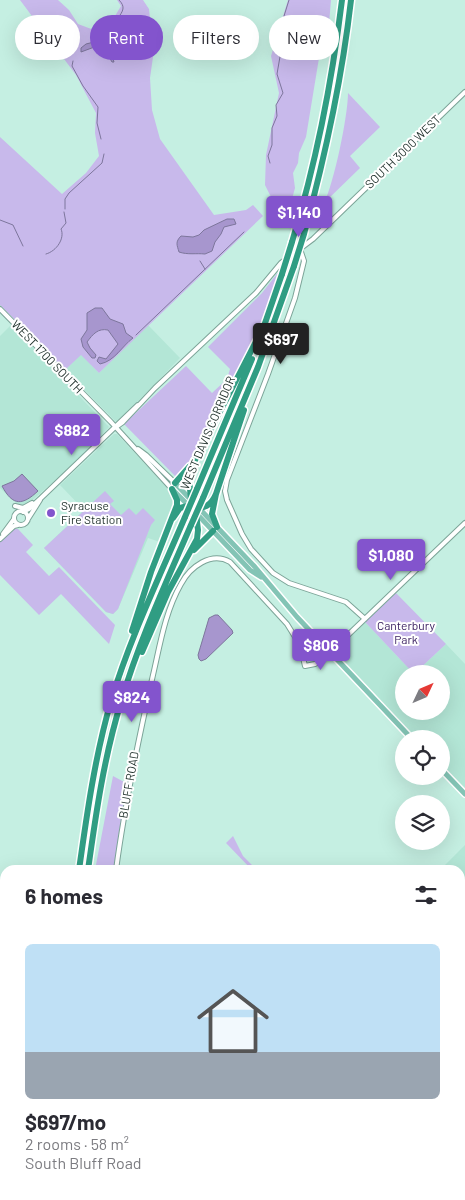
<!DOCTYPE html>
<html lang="en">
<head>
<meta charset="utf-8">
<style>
  body { margin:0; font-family:Barlow,sans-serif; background:#f2f2f3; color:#2b2b33; height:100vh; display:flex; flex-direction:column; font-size:19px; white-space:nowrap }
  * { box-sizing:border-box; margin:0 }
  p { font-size:16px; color:#7c7c81 }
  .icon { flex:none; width:28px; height:28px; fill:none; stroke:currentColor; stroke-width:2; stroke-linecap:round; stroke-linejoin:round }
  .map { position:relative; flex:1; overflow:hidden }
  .sheet { position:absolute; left:0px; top:865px; width:465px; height:335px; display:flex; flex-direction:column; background:#fff; border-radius:15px 15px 0 0; box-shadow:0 5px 20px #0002 }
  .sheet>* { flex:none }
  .banner { position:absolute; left:15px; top:15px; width:435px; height:45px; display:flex; gap:10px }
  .needle { width:32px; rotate:46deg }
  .fabs { position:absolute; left:395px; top:665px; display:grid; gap:10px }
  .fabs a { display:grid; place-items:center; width:55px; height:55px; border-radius:50%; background:#fff; box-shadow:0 5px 20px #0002; font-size:25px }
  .price { position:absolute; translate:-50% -42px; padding:0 11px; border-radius:5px; background:#8354cd; color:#fff; font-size:16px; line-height:32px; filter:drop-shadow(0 1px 2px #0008) }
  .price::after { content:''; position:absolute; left:50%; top:30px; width:15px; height:11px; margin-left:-8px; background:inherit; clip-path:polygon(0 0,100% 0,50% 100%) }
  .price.selected { background:#222; color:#fff }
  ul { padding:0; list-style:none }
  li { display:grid; align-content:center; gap:10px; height:265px; padding:0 25px }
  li+li { border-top:1px solid #e1e1e2 }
  li span { display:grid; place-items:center; height:155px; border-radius:8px; color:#555 }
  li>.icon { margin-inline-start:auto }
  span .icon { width:90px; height:90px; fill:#fffc; stroke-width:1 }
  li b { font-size:21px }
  h2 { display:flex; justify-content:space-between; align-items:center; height:60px; padding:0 25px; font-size:21px }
  .tag { padding:0 18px; border-radius:22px; background:#fff; box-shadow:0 5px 20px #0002; font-size:18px; line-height:45px }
  .tag.selected { background:#8354cd; color:#fff }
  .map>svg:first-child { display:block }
  .built { fill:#b3e6d6; fill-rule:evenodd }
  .green { fill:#c8b9eb }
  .water { fill:#a796ce; stroke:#7d769c }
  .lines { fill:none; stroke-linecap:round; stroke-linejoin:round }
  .stream { stroke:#7d769c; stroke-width:1 }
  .secondary-casing { stroke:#7ca498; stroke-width:6 }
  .primary-casing { stroke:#fff; stroke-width:8 }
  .highway-casing { stroke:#fff; stroke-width:9 }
  .secondary { stroke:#fff; stroke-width:4 }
  .primary { stroke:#83c4b5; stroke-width:5 }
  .highway { stroke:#309d83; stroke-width:6 }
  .highway-bridge-casing { stroke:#fff; stroke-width:9; stroke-linecap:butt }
  .highway-bridge { stroke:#309d83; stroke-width:6 }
  .poi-dot { fill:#8354cd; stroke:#fff; stroke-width:2 }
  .labels { text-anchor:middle; stroke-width:4; stroke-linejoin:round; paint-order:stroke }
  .street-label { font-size:12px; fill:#1c2d28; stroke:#fff }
  .poi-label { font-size:12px; fill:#1c2d28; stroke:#fff; text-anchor:start }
  .park-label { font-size:12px; fill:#361b5d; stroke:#fff }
</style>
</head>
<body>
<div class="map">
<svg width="465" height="1200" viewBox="0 0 465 1200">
  <rect width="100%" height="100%" fill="#c5efe2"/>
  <path class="built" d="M11,325L109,427L74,464L29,503L22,505L17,504L0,488V336Z
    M148,325L180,358L117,423L65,370L81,354L99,373Z
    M114,434H117L174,495L176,502L160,542L148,538L118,609L113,614L106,612L44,548L84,510L60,485Z
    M365,622L414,674L446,644L465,664V790L441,766V739H415L332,654ZM404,674H441V711H404Z
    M465,845V949L460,954V870H440Z"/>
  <path class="green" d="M20,0H58L69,10L78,24L110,36L117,26L154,50L150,78L152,110L160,139L214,215L246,210L253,205L263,216L99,373L81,355L65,370L0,305V137L62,194L86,173L99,156L95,133L96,113L76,75Z
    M117,0H143L149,9L150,19L163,32L157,43L142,36L115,16L121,6Z
    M288,0H331L329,24L319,58L306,137L299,153L298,163L293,173L295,188L292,199L271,197L265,185L266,155L279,93L271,56Z
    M348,93L380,127L350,156L360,168L324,203C334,183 348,116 348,93Z
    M280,270L264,319L199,448L188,466L177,478L124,424L186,366L212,393L227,379L230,369L208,347L262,293Z
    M105,491L114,501L110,504L121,515L129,508L136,515L143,508L155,520L151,525L118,609L113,614L106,612L44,548Z
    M14,529H18L33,545L26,552L49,576L59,567L115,625L109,644L61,594L39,615L0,575V542Z
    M396,593L446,644L414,674L365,622Z
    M113,776L126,783L114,870H95Z
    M233,836L243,856L257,870H252L226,843Z"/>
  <path class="water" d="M118,28L119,34L109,46L114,62H112L108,55V47L106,45L97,46L81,52V48L86,44L98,41L100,43L110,44L118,34Z
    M227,219H234L236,224L224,227L221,234L215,242L212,251L205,254C196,253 188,255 179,252C177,245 175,242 181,236L193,237L199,235L204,230Z
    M95,308H102L110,319L123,324L126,333L133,338C122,346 115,361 100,364L97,361L99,357L106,359L118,344L108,330C98,328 93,334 87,342L90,348L96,355L95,358H92L83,347L81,339L87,330V313Z
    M22,474L38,491C23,505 13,507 2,486L14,481Z
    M215,615H218L232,630L233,633L206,659L201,661L199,659L198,655L209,618Z
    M47,1195H81L82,1200H47Z"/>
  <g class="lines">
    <path class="stream" d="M118,18C123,11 126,7 119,0
      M73,61L72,66L83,86L98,107L97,123L101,139
      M270,163L268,156L272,145V128L277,116L276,105L283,93L277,74L282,45L280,36L287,23L284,16L289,0
      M65,209V199L69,193L102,163L104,154
      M0,220L13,225L23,246
      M46,254C57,251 65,238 61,229L66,223L64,212
      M200,261L205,269
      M136,335L244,232"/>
    <g class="secondary-casing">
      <path id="secondary" d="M300,249L304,261L295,298L268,374L227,480L225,491L227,500L242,534L251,549L273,573L289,583L346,602L365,619
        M0,309L111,422L172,489
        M116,427L123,422L155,388L256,293L281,263L313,239L465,92
        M138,449L146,455L175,483
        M15,506L23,508L32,503
        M14 518a7 7 0 1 1 14 0a7 7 0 1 1-14 0Z
        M23,512L29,509L41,498L138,405
        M28,519L40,500
        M3,534L14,519
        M0,539L14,526L18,525
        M116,870C125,803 138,741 153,675C160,645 165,612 181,584C190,567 211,551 230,562L287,624L300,645L305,666L315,664L324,658L465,523
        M96,1195V1200"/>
    </g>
    <g class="primary-casing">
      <path id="primary" d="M175,483L191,500
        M173,490L190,507
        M197,506L255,567L297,617L412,739
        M196,513L250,570L261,577
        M441,769L465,794
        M460,958L465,953
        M209,1200L214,1195"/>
    </g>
    <g class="highway-casing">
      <path id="highway" d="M304,234C325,157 342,79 351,0
        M292,242C316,163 332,82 342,0
        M263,329L282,274
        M175,483L190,466
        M197,489L252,359
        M216,494C211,506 205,508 192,509L189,479L191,468L264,326
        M203,498L258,367L294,266
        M217,527L212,514L216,494L244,410
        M194,550L213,531
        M132,631L151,572L177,505V500L172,489
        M142,652L168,592L197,539L198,530L195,504L180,508L173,518
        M79,870C87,813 95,756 111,701C130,638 159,578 185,517
        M88,870C96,813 104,757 121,702C139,641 166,583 191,525
        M0,1110L5,1104
        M0,1125L5,1118"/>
    </g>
    <use href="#secondary" class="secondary"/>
    <use href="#primary" class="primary"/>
    <use href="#highway" class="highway"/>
    <g class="highway-bridge-casing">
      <path id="highway-bridge" d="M294,266L304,234
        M282,274L292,242
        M185,517L197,489
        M191,525L203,498"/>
    </g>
    <use href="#highway-bridge" class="highway-bridge"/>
  </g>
  <circle class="poi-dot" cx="51" cy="513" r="5"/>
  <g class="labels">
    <g class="street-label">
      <text transform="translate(403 152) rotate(-44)" y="4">SOUTH 3000 WEST</text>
      <text transform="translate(47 357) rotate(46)" y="4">WEST 1700 SOUTH</text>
      <text transform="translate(208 433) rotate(-67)" y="4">WEST DAVIS CORRIDOR</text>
      <text transform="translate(129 785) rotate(-80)" y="4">BLUFF ROAD</text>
    </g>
    <g class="poi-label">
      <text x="61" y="510">Syracuse<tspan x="61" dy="14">Fire Station</tspan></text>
    </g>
    <g class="park-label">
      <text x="406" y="630">Canterbury<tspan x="406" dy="14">Park</tspan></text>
    </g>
  </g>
</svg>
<div class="fabs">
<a><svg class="needle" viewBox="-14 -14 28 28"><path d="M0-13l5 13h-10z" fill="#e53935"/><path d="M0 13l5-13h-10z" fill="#7c7c81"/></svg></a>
<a><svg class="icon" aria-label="locate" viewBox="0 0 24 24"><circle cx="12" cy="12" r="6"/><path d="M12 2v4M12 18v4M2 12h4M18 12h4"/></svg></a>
<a><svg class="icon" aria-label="layers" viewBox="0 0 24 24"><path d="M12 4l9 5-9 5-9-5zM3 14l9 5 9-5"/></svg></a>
</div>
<b class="price" style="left:299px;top:238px">$1,140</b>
<b class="price selected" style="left:281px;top:365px">$697</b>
<b class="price" style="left:72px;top:456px">$882</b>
<b class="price" style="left:391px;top:581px">$1,080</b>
<b class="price" style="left:321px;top:671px">$806</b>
<b class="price" style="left:132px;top:723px">$824</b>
<div class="banner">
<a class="tag">Buy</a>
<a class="tag selected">Rent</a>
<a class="tag">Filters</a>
<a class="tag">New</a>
</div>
<section class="sheet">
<h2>6 homes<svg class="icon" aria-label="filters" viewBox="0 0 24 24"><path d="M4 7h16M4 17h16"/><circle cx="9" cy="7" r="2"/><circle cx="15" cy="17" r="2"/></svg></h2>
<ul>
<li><span style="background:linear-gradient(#bfe0f5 70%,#9aa5b1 0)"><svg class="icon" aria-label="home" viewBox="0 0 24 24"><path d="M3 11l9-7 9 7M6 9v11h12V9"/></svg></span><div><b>$697/mo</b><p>2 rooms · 58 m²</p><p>South Bluff Road</p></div></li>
</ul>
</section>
</div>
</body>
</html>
